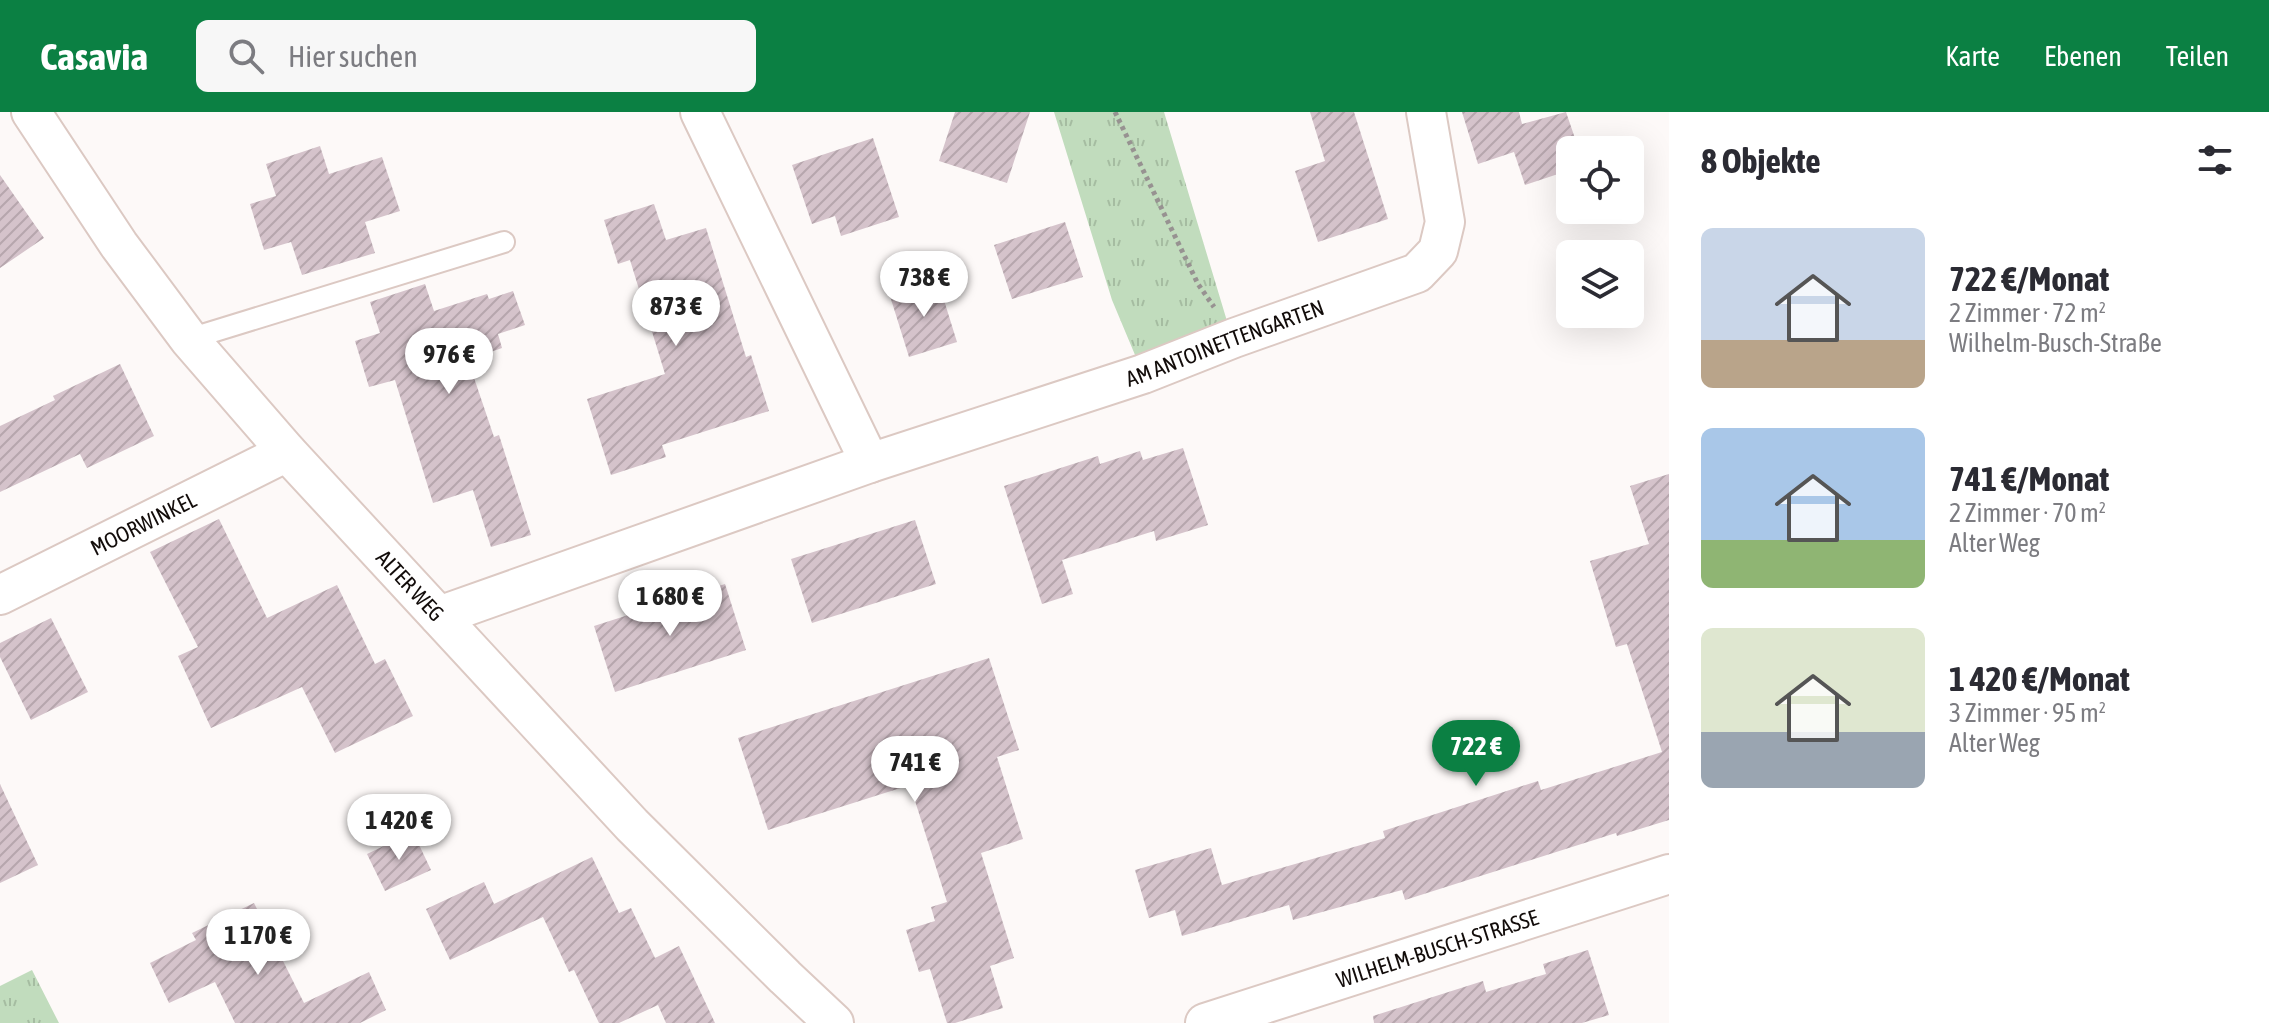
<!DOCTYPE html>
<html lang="de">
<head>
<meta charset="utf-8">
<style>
  body { margin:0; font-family:"Asap Condensed",sans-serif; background:#f7f7f7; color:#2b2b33; height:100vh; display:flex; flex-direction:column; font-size:30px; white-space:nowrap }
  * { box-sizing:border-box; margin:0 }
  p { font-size:26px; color:#7c7c81 }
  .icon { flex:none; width:44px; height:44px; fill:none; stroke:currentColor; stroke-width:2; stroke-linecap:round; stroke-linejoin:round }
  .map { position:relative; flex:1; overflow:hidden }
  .side { display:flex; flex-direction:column; background:#fff; width:600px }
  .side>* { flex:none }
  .controls { position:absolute; left:1556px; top:24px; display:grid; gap:16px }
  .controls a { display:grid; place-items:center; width:88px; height:88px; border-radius:12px; background:#fff; box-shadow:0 8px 32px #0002; font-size:40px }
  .price { position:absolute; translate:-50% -68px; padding:0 18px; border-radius:28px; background:#fff; color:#222; font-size:26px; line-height:52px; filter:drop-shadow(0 2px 4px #0008) }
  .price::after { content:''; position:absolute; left:50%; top:48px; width:24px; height:18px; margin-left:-12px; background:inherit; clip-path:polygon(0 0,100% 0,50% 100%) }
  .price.active { background:#0b8043; color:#fff }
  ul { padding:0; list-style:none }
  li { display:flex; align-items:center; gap:24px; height:200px; padding:0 32px }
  li span { display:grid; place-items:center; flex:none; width:224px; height:160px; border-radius:12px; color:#555 }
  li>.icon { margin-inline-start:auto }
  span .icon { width:96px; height:96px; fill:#fffc; stroke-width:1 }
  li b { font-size:34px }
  h2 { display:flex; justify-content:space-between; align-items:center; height:96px; padding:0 32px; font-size:34px }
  header { display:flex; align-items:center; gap:48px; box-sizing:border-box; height:112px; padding:0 40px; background:#0b8043; color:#fff }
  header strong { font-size:38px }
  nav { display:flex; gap:44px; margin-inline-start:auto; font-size:28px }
  .search { width:560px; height:72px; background:#f7f7f7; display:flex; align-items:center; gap:20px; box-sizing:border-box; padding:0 28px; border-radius:12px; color:#7c7c81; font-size:30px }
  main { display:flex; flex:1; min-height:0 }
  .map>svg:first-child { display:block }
  .grass { fill:url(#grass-tufts) }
  .building { fill:url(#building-hatch) }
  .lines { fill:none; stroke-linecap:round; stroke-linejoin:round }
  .service-casing { stroke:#dcc9c3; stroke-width:24 }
  .minor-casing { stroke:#dcc9c3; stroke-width:42 }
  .path { stroke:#979291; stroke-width:5; stroke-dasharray:4 4; stroke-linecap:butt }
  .service { stroke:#fff; stroke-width:20 }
  .minor { stroke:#fff; stroke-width:38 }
  .labels { text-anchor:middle; stroke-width:7; stroke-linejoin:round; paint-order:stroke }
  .street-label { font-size:22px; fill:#120c0a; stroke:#fff }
</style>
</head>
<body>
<header>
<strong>Casavia</strong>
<div class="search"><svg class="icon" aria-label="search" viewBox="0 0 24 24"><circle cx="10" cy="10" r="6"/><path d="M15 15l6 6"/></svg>Hier suchen</div>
<nav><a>Karte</a><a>Ebenen</a><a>Teilen</a></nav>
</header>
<main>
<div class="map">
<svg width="1669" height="911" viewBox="0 0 1669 911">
  <defs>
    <pattern id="grass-tufts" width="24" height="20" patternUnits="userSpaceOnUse" patternTransform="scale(2)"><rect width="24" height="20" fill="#c1dcbd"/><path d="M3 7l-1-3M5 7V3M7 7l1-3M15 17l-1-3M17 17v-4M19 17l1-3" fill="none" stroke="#a5bca1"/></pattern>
    <pattern id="building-hatch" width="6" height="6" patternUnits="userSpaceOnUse" patternTransform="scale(2)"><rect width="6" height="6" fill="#d5c3cb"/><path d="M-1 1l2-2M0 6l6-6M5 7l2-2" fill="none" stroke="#b6a6ad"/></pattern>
  </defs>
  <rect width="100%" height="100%" fill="#fdf9f8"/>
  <path class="grass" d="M1054,0H1164L1230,219L1143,262L1112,188Z
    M32,858L59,911H0V874Z"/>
  <path class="building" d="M955,0H1030L1007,71L939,49Z
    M1310,0H1354L1388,107L1318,130L1295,59L1325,49Z
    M1462,0H1519L1522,12L1566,0L1579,38H1570V58L1525,73L1514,40L1478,52Z
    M873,26L899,105L841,124L835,104L812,112L792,53Z
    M320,34L329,62L382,45L400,99L365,110L375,141L302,163L291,130L264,138L250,92L276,84L266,52Z
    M0,63L44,126L0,156Z
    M654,92L666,128L706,116L746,245L751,243L769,299L662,333L666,345L611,363L587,287L665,262L630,148L618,152L604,108Z
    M1065,110L1083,165L1012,187L994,133Z
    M938,169L957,230L909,245L890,184Z
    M425,172L434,199L487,182L489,187L513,179L525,213L498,222L502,236L468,248L494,325L499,323L531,423L491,435L473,378L433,391L395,268L369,275L355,229L380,221L370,190Z
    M120,252L154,324L87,356L80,342L0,380V314L55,288L53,284Z
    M1183,336L1208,413L1156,429L1154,419L1062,448L1073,482L1042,492L1004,374L1098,344L1100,352L1140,339L1143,348Z
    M1669,362V708L1617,724L1616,721L1405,788L1402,778L1293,808L1289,793L1182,824L1175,798L1149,806L1135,758L1211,736L1222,773L1385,726L1383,719L1538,669L1541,678L1662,640L1627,532L1616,535L1590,449L1649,432L1630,374Z
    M219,407L267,506L337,473L375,552L385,547L413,604L335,641L302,575L211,616L178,544L198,535L150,440Z
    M915,408L936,472L812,511L791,447Z
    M725,472L746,538L615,580L594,514Z
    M51,506L88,580L31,608L0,545V531Z
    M989,546L1019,638L997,645L1023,727L981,741L1014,846L990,854L1003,896L955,911H947L930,857L919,860L906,818L935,809L931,795L947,790L910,673L768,718L738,626Z
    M0,672L38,753L0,771Z
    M413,720L431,758L385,779L367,742Z
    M592,745L619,801L631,796L655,846L679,834L715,911H666L658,893L619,911H599L574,858L569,860L543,805L450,848L426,797L484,770L494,792Z
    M254,791L304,891L369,860L386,898L360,911H235L215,870L169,891L150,851L196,828L192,821Z
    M1588,838L1609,903L1582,911H1374L1373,904L1483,869L1486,880L1546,862L1543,852Z"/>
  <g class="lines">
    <g class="service-casing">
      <path id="service" d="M189,227L504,130"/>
    </g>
    <g class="minor-casing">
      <g id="minor">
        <path id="s1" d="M31,0L119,133L189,227L287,340L632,713L785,865L834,911"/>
        <path d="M700,0L870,351"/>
        <path id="s2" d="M0,483L287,340"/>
        <path id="s3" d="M439,504L870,351L1143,262L1234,226L1417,161L1438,139L1445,110L1426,0"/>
        <path id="s4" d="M1205,911L1669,762"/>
      </g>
    </g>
    <path class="path" d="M1115,0L1198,172L1214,195"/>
    <use href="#service" class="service"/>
    <use href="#minor" class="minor"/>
  </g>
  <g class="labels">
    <g class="street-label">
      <text dy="8" stroke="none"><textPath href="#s3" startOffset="832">AM ANTOINETTENGARTEN</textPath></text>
      <text dy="8" stroke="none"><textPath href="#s2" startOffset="160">MOORWINKEL</textPath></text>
      <text dy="8" stroke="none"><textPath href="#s1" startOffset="608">ALTER WEG</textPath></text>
      <text dy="8" stroke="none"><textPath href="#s4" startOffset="244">WILHELM-BUSCH-STRASSE</textPath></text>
    </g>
  </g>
</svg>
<div class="controls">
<a><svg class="icon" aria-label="locate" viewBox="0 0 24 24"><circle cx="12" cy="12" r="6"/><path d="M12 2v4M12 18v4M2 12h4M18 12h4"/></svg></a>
<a><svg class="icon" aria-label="layers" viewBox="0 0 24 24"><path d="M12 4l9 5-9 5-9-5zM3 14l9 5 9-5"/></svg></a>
</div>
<b class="price" style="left:924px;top:207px">738 €</b>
<b class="price" style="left:676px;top:236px">873 €</b>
<b class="price" style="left:449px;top:284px">976 €</b>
<b class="price" style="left:670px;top:526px">1 680 €</b>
<b class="price active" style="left:1476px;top:676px">722 €</b>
<b class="price" style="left:915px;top:692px">741 €</b>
<b class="price" style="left:399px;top:750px">1 420 €</b>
<b class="price" style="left:258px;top:865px">1 170 €</b>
</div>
<section class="side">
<h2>8 Objekte<svg class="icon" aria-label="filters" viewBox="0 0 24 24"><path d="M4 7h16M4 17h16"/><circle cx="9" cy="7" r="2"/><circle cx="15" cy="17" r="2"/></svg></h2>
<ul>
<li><span style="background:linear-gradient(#c9d6e8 70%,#b9a48a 0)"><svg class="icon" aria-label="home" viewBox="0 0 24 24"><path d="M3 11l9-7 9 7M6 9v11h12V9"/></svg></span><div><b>722 €/Monat</b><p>2 Zimmer · 72 m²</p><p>Wilhelm-Busch-Straße</p></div></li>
<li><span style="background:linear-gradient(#a9c7e8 70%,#8fb573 0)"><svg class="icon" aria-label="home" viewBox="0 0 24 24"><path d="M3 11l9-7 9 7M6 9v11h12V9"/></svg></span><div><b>741 €/Monat</b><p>2 Zimmer · 70 m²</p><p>Alter Weg</p></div></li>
<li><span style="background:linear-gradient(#dfe7d0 65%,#9aa5b1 0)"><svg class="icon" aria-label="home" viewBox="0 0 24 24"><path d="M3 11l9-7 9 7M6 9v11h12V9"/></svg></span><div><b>1 420 €/Monat</b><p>3 Zimmer · 95 m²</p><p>Alter Weg</p></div></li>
</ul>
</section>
</main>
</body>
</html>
